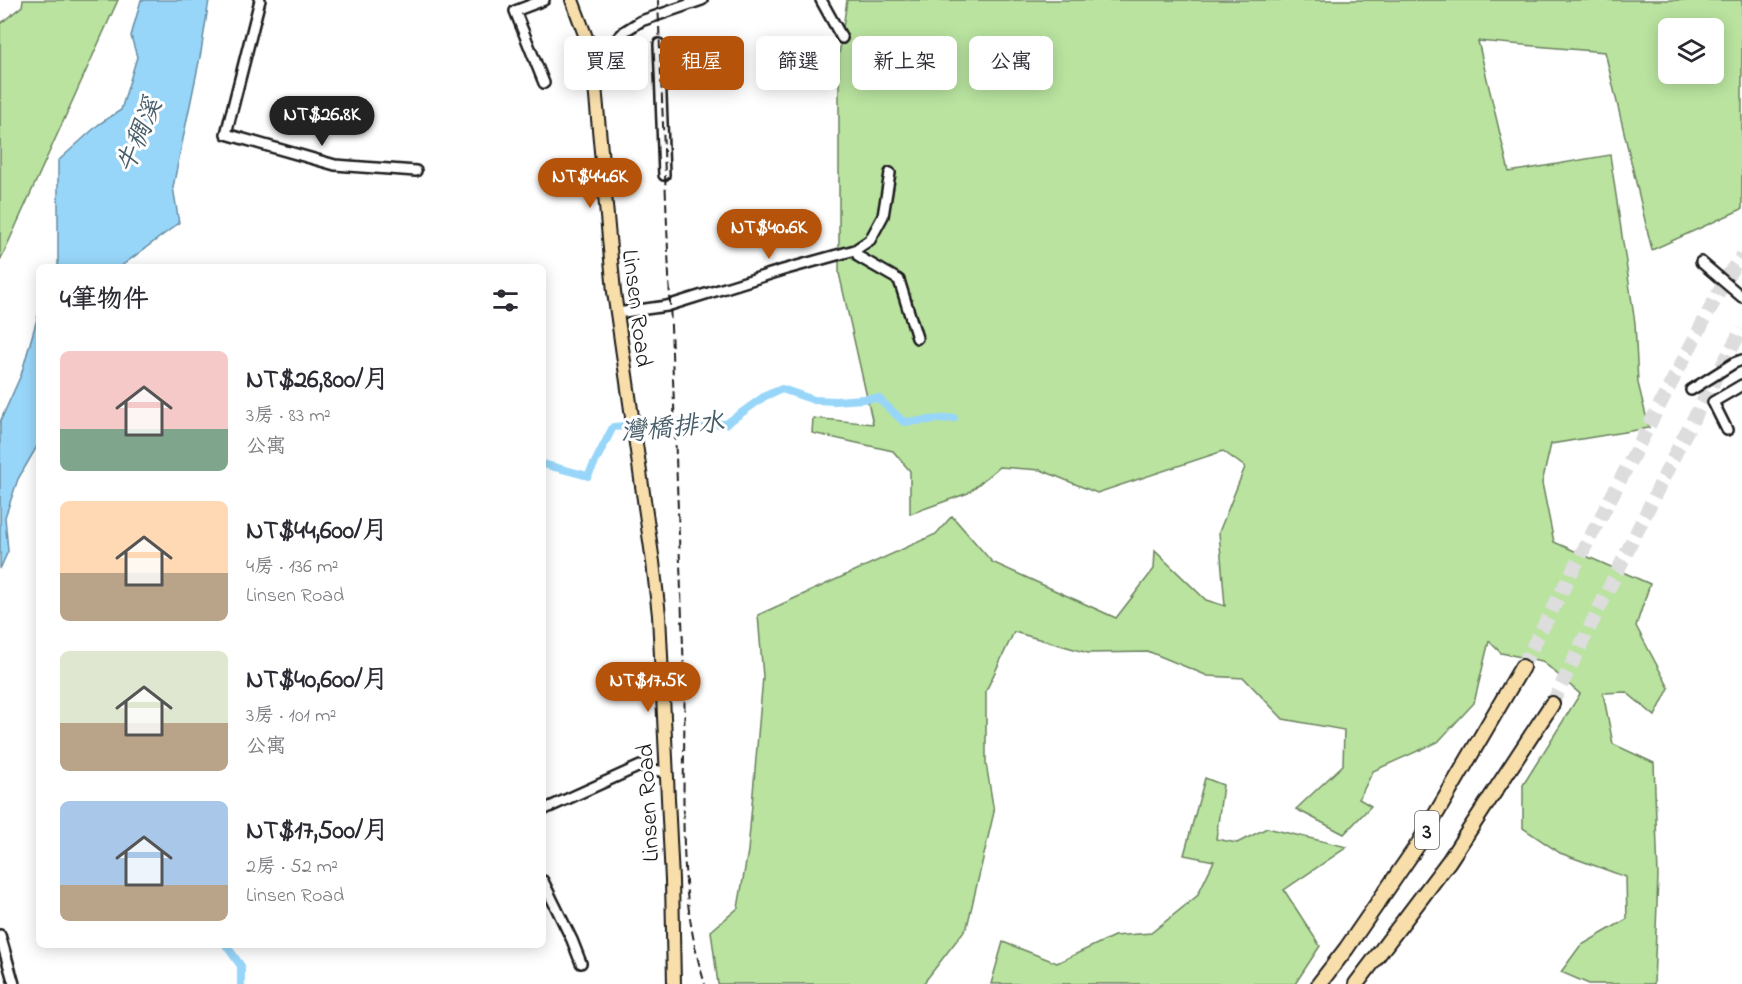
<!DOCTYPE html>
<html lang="zh-TW">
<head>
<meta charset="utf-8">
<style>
  body { margin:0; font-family:"Indie Flower","LXGW WenKai TC",sans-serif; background:#f2f2f3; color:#2b2b33; height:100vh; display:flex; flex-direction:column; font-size:22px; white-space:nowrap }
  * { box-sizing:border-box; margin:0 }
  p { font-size:20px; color:#7c7c81 }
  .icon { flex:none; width:33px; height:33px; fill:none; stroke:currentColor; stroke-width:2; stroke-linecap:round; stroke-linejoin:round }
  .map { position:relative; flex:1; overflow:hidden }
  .sheet { position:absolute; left:36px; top:264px; width:510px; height:684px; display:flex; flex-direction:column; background:#fff; border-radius:9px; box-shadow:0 3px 15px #0003 }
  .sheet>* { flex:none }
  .top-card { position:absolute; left:564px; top:36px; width:570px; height:54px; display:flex; gap:12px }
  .buttons { position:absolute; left:1658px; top:18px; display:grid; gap:12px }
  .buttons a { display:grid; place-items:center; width:66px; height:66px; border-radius:9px; background:#fff; box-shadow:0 3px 15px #0003; font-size:30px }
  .price { position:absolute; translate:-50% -51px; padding:0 14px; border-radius:21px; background:#b45309; color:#fff; font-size:20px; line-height:39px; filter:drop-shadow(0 2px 3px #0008) }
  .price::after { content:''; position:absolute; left:50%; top:36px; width:18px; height:14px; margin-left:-9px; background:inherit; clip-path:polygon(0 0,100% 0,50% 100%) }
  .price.on { background:#222; color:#fff }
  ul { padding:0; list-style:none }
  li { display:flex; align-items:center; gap:18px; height:150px; padding:0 24px }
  li span { display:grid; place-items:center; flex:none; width:168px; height:120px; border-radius:9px; color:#555 }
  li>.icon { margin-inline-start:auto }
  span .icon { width:72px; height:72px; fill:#fffc; stroke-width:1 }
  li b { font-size:26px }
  h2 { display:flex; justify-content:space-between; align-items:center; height:72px; padding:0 24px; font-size:26px }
  .chip { padding:0 21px; border-radius:9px; background:#fff; box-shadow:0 3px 15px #0003; font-size:21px; line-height:54px }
  .chip.on { background:#b45309; color:#fff }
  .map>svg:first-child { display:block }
  .green { fill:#b9e39f; stroke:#6a805e; stroke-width:1.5; fill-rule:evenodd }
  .water { fill:#98d6f9; stroke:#668ca1; stroke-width:1.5 }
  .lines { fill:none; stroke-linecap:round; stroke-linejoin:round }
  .canal { stroke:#98d6f9; stroke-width:8 }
  .highway-tunnel { stroke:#ddd; stroke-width:14; stroke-dasharray:14 7; stroke-linecap:butt }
  .minor-casing { stroke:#1c1c1c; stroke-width:14 }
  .major-casing { stroke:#1c1c1c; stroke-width:16 }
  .highway-casing { stroke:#1c1c1c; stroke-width:18 }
  .minor { stroke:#fff; stroke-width:9 }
  .major { stroke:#f8deab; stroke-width:12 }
  .highway { stroke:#f8deab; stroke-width:14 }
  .rail { stroke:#1c1c1c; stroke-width:2; stroke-dasharray:9 4.5; stroke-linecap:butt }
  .labels { text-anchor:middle; stroke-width:6; stroke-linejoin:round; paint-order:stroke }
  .shield { fill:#fff; stroke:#606060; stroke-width:1.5 }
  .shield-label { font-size:22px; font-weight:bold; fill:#1c1c1c }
  .street-label { font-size:24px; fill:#1c1c1c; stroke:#fff }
  .water-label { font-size:26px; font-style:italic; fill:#475d69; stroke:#fff }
</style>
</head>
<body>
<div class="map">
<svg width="1742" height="984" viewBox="0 0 1742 984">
  <rect width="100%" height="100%" fill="#fff"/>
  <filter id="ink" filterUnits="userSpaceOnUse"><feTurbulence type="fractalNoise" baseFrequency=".0167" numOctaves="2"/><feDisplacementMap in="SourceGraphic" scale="12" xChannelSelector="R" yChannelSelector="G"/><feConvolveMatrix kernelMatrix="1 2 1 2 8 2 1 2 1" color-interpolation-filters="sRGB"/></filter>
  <g filter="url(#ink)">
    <path class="green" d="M23,0H118L0,261V24L22,6Z
      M847,0H1742V209L1652,250L1605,52L1478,41L1509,172L1610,155L1635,323L1638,383L1649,428L1551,444L1542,483L1554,542L1650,584L1636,626L1669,688L1655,716L1626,692L1603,693L1613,744L1654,763L1658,876L1654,984H1589L1561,972L1580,946L1627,919L1626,877L1560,853L1523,828V785L1580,694L1542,661L1501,653L1489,641L1474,703L1438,742L1373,771L1359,799L1371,806L1344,834L1296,809L1343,765L1344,730L1283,719L1244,678L1208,676L1150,652L1088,653L1014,632L986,691V763L994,812L967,927L923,984H718L711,931L738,908L748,851L763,677L758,615L936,534L952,516L992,562L1116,618L1154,569L1155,551L1206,600L1225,606L1219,532L1245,467L1223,451L1097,493L1041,470L999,467L968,493L910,514V471L893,451L812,433L813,418L873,424L839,273V55ZM1668,28H1713V74H1668Z
      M1205,778L1223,785L1216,839L1237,843L1267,828L1347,847L1284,890L1320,946L1295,984H991L1003,942L1057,963L1114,936L1151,933L1197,896L1214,861L1184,855Z"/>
    <path class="water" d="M141,0H209L201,52L173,187L179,223L120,267H58V161L99,124L121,110L137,57L131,36Z
      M39,312V443L18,479L5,517L8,551L0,569V422L21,375Z"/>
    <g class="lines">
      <path class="canal" d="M543,464L588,476L613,427L678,422L726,424L765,396L782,389L814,400L835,401L878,398L904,422L954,418
        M226,945L241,966V984"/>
      <path class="highway-tunnel" d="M1522,667L1728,275L1742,256
        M1552,704L1681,442L1742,329"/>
      <g class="minor-casing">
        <path id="minor" d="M260,0L226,134L335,165L416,171
          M544,0L515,11L544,83
          M821,0L842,38
          M659,44L664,175
          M592,65L625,31L641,21L702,0
          M855,250L859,257L899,280L917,338
          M1701,262L1742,297
          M617,313L667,306L783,270L855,250L870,240L883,216L890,173
          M1691,390L1734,363L1742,360
          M1727,430L1713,402L1742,385
          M543,810L640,766L667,773
          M543,881L572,940L581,963
          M0,935L14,984"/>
      </g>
      <g class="major-casing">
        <path id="major" d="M572,0L590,48L594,75L614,292L653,562L659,615L672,880L674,984"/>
      </g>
      <g class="highway-casing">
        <path id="highway" d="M1319,984L1346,949L1419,843L1522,667
          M1356,984L1449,861L1552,704"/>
      </g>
      <use href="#minor" class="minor"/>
      <use href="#major" class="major"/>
      <use href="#highway" class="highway"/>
      <path class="rail" d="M658,0C667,224 676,449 684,674C687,776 673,885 705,984"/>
    </g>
  </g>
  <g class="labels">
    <rect class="shield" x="1415" y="811" width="24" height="38" rx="4.5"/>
    <g class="shield-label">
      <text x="1427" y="838">3</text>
    </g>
    <g class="street-label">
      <text transform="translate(638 308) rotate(83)" y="8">Linsen Road</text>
      <text transform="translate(647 803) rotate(-93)" y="8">Linsen Road</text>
    </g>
    <g class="water-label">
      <text transform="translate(138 135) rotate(-67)" y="9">牛稠溪</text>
      <text transform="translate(672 426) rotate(-6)" y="9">灣橋排水</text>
    </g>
  </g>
</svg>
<div class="buttons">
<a><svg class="icon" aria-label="layers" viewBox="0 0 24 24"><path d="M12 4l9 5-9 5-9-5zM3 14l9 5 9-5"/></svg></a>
</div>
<b class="price on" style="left:322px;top:147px">NT$26.8K</b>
<b class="price" style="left:590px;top:209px">NT$44.6K</b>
<b class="price" style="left:769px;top:260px">NT$40.6K</b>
<b class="price" style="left:648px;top:713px">NT$17.5K</b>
<div class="top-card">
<a class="chip">買屋</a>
<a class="chip on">租屋</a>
<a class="chip">篩選</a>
<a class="chip">新上架</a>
<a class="chip">公寓</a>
</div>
<section class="sheet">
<h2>4筆物件<svg class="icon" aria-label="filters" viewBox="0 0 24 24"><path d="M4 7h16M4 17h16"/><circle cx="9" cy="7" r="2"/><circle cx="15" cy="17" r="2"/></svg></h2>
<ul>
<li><span style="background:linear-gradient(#f6c9c9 65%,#7fa58c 0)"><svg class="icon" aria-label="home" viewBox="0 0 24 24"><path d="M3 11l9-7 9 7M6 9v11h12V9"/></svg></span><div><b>NT$26,800/月</b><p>3房 · 83 m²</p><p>公寓</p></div></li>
<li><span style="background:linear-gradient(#ffd9b3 60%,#b9a48a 0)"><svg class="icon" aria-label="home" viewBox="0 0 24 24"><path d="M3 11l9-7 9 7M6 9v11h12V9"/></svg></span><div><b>NT$44,600/月</b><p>4房 · 136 m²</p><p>Linsen Road</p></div></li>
<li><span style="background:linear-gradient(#dfe7d0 60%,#b9a48a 0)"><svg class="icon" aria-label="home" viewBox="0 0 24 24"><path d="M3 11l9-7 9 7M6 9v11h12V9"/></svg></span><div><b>NT$40,600/月</b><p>3房 · 101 m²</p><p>公寓</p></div></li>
<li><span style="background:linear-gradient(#a9c7e8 70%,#b9a48a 0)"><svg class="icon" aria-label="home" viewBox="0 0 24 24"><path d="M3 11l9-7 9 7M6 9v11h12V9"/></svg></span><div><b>NT$17,500/月</b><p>2房 · 52 m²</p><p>Linsen Road</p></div></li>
</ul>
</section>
</div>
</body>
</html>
